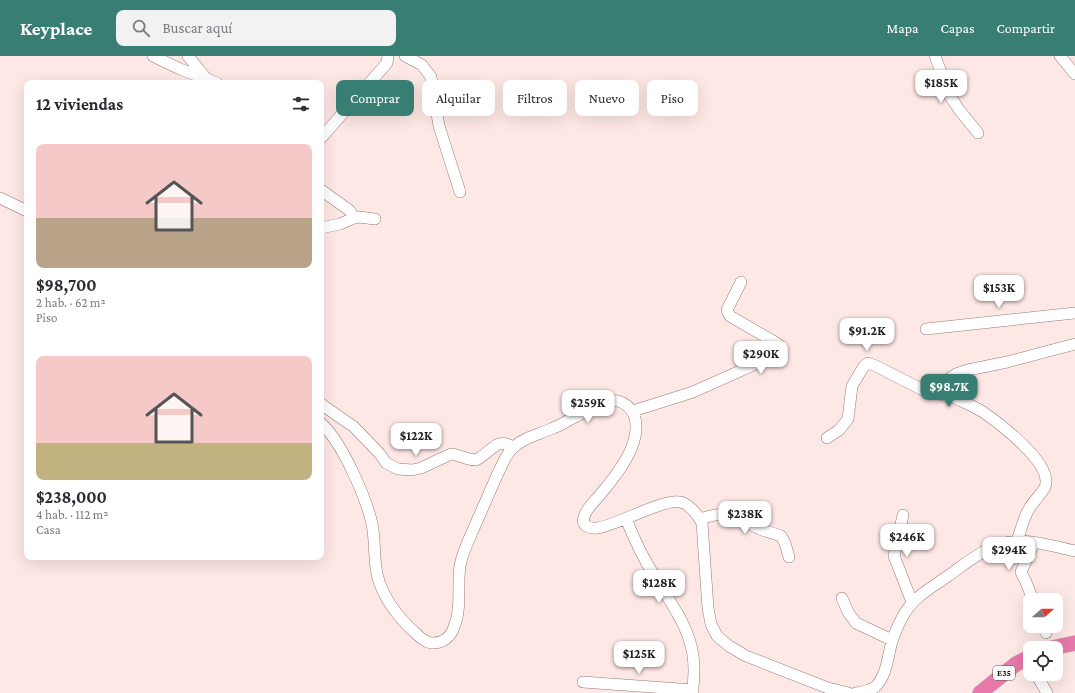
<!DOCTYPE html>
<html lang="es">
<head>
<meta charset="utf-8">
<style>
  body { margin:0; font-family:"Crimson Pro",serif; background:#f2f2f3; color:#2b2b33; height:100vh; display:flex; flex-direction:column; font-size:15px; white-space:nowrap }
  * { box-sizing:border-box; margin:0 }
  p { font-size:13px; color:#7c7c81 }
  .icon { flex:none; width:22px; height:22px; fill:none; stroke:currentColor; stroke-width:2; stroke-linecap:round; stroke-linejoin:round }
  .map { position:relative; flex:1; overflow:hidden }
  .sheet { position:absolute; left:24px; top:24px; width:300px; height:480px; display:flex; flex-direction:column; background:#fff; border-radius:8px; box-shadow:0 4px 16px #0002 }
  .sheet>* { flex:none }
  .hud { position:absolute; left:336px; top:24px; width:380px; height:36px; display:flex; gap:8px }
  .needle { width:26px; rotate:69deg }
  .buttons { position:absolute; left:1023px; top:537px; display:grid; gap:8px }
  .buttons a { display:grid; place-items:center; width:40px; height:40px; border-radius:8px; background:#fff; box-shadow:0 4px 16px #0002; font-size:20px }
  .price { position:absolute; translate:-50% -34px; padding:0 9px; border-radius:8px; background:#fff; color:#222; font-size:13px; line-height:26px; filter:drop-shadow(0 1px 2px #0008) }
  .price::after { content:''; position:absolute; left:50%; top:24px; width:12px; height:9px; margin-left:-6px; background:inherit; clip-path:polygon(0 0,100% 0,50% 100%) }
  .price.on { background:#397e73; color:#fff }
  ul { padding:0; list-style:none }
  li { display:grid; align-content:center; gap:8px; height:212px; padding:0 12px }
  li span { display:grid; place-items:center; height:124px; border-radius:8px; color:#555 }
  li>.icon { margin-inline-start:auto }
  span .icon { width:72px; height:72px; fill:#fffc; stroke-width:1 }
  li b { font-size:17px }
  h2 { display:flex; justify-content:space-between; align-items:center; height:48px; padding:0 12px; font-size:17px }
  .chip { padding:0 14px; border-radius:8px; background:#fff; box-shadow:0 4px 16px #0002; font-size:14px; line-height:36px }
  .chip.on { background:#397e73; color:#fff }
  header { display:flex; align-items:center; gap:24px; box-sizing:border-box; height:56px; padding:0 20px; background:#397e73; color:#fff }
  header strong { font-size:19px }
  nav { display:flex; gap:22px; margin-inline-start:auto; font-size:14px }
  .search { width:280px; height:36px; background:#f2f2f3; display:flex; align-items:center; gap:10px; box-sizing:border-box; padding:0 14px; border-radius:8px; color:#7c7c81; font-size:15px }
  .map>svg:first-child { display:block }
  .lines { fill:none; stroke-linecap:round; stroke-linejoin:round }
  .minor-casing { stroke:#987875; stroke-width:12 }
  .highway-casing { stroke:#d1cfcf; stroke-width:16 }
  .minor { stroke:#fff; stroke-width:11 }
  .highway { stroke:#e679a9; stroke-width:15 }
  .labels { text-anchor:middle; stroke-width:3; stroke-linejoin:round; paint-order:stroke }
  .shield { fill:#fbfbfb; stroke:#5e5554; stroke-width:1 }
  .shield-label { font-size:9px; font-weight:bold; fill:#1a0e0d }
</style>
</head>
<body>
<header>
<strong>Keyplace</strong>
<div class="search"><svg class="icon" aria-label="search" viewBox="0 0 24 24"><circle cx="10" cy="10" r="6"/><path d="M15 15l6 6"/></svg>Buscar aquí</div>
<nav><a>Mapa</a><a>Capas</a><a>Compartir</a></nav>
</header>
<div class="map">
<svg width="1075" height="637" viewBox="0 0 1075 637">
  <rect width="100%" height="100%" fill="#fee8e6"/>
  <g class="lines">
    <g class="minor-casing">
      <path id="minor" d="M153,0L180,13L217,27
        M188,0L205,21
        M405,0L422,9L431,21L439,70L460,136
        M935,0L950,40L960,55L978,77
        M1060,0L1075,18
        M321,82L387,7L388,0
        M321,134L349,154L352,158V163
        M0,142L27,155
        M321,172L340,168L354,162L359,161L375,163
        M926,273L1075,257
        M321,348L354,371L380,398L386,407L398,413L412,414L421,412L451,398C460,399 467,404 476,404C491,397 496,380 513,391
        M633,355L693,336L778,298L780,295V291L778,288L730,260L727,254L741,226
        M321,367C342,386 366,441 372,468C375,483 374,497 376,512C379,535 394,556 410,572C416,577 423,586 431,587C442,588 451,581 454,571C462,552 457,530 460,510C463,493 471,480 477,465C484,449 491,433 498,417C503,408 506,397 514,391C524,381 541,378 553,372C559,370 564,367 569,364C580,359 606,343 618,345C625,347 631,352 634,359C644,386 616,420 599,440C594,446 586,453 584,461C581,470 590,473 597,472C618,469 664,442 681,446C691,449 697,458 702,467L708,552L711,568L717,580L729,590L746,600L828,632L849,637
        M827,382L839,374L848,363L852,330L864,310L868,307L876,310L925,335L953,341
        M903,459L894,500L912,546
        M626,463C634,483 643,502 655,521C680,562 701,586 692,637
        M700,463C732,453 732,460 760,473C766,476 774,477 781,480L785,487L789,501
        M1017,485C1021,474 1023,463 1029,453C1032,447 1043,436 1045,431C1054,408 999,367 983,356C973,350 963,346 953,341L949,326L950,322L956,318L968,314L1007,306L1075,288
        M842,542L848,556L856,567L892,584
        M1033,544L1026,526L1021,516L1034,487
        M1043,570L1046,577
        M1036,618L1047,637
        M583,626L693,634
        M856,637C863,636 871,635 876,630C887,619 888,599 892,585C895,576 899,567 903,560C913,541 931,532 948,520C969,505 991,486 1018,485C1037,485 1057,491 1075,495"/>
    </g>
    <g class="highway-casing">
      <path id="highway" d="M1052,592L1075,587
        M980,637L1016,608L1030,601"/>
    </g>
    <use href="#minor" class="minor"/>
    <use href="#highway" class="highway"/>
  </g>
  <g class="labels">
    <rect class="shield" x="993" y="610" width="22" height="14" rx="3"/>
    <g class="shield-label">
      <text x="1004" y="620">E35</text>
    </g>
  </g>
</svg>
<div class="buttons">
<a><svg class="needle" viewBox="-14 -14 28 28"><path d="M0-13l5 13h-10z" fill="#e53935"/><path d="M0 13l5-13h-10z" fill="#7c7c81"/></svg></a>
<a><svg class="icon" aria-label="locate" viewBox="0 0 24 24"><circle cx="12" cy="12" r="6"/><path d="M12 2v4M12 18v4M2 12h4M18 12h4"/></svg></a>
</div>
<b class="price" style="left:941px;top:48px">$185K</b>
<b class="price" style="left:999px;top:253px">$153K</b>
<b class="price" style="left:867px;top:296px">$91.2K</b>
<b class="price" style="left:761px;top:319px">$290K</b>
<b class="price on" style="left:949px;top:352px">$98.7K</b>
<b class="price" style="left:588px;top:368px">$259K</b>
<b class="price" style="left:416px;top:401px">$122K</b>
<b class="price" style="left:745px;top:479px">$238K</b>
<b class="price" style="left:907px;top:502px">$246K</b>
<b class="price" style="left:1009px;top:515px">$294K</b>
<b class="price" style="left:659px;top:548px">$128K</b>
<b class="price" style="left:639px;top:619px">$125K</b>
<div class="hud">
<a class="chip on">Comprar</a>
<a class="chip">Alquilar</a>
<a class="chip">Filtros</a>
<a class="chip">Nuevo</a>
<a class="chip">Piso</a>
</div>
<section class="sheet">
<h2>12 viviendas<svg class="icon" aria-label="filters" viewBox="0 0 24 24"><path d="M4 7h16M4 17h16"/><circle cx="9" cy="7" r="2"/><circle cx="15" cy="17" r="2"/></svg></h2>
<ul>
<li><span style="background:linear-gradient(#f6c9c9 60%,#b9a48a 0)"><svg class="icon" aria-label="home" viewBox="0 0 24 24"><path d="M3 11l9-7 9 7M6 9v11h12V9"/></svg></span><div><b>$98,700</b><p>2 hab. · 62 m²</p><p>Piso</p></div></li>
<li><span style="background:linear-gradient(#f6c9c9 70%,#c2b280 0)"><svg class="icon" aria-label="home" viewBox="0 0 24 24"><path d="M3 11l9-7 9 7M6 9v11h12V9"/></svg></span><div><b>$238,000</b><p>4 hab. · 112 m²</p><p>Casa</p></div></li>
</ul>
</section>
</div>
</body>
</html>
